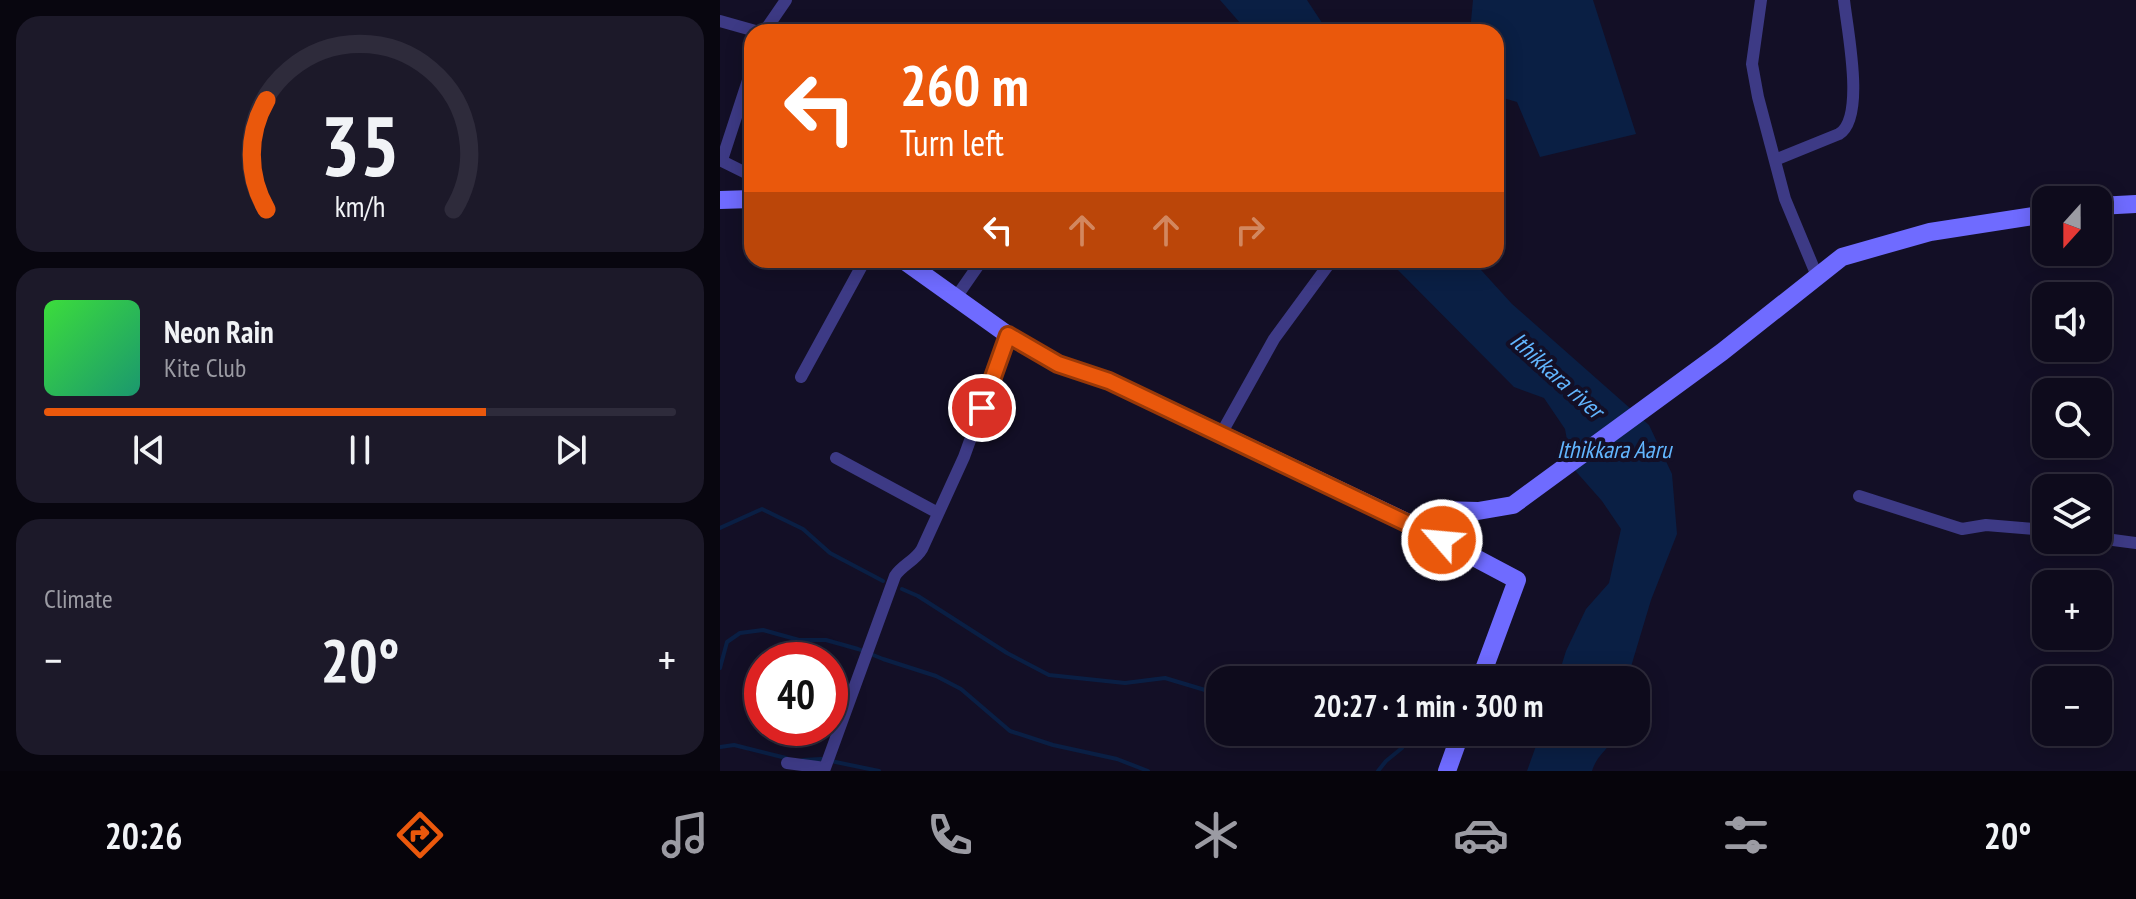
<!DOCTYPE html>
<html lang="en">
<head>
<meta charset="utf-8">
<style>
	body { margin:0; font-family:"PT Sans Narrow",sans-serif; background:#1c1929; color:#f1f3f6; height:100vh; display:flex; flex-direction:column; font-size:30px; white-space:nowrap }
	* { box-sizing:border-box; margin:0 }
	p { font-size:26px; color:#9b9ba3 }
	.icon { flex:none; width:44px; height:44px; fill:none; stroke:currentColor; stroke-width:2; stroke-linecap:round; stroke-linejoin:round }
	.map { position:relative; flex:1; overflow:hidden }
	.panel { display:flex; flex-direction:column; gap:16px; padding:16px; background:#08060f; width:720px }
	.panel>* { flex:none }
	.hud { position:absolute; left:24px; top:24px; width:760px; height:244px; border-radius:24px; box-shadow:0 4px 20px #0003,0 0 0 2px #2e2b3b; background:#ea580c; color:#fff; overflow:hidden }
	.needle { width:52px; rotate:201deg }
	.controls { position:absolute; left:1312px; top:186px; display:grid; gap:16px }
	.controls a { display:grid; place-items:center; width:80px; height:80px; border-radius:16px; background:#0e0b1c; box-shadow:0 4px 20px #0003,0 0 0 2px #2e2b3b; font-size:40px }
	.speed { position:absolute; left:24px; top:642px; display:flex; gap:16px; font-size:40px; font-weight:700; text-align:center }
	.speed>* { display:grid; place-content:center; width:104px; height:104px; border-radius:50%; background:#0e0b1c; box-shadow:0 4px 20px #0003,0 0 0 2px #2e2b3b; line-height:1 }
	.speed .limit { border:12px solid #d22; background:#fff; color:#111 }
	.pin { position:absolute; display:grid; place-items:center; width:68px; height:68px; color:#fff; margin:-34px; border:4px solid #fff; border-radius:50%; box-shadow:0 2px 8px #0007 }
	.me { position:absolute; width:88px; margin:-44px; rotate:297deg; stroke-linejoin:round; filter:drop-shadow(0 0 6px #0008) }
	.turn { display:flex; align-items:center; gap:28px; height:168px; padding:0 24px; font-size:36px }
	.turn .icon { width:104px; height:104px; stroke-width:2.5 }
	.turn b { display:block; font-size:56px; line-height:68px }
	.lanes { display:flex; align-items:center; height:76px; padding:0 24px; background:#0003; justify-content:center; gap:40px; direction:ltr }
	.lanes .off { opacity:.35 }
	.big { font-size:60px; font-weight:700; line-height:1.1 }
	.panel .tile { flex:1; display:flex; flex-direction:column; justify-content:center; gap:12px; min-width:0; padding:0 28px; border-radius:24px; background:#1c1929 }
	.panel .dial { align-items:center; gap:0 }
	.dial svg { height:208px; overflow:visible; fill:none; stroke:#2e2b3b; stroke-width:7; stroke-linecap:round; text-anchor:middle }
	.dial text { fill:#f1f3f6; stroke:none }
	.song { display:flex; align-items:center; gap:24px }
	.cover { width:96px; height:96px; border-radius:12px; background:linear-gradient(135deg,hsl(120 70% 55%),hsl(160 70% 35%)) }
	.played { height:8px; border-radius:4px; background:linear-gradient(90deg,#ea580c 70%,#2e2b3b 70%) }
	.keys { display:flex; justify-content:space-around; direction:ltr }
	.heat { display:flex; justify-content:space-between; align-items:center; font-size:44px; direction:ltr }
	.trip { position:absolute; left:486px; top:666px; width:444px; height:80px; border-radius:24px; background:#0e0b1c; box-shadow:0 4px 20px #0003,0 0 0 2px #2e2b3b; font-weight:700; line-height:80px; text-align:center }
	.tab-bar { display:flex; height:128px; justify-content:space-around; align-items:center; background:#06040b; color:#9b9ba3 }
	.tab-bar .icon { width:56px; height:56px }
	.tab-bar .current { color:#ea580c }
	.tab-bar b { font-size:36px; color:#f1f3f6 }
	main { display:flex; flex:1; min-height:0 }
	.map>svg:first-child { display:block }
</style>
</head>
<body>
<main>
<section class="panel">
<div class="tile dial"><svg viewBox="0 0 100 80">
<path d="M14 69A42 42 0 1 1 86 69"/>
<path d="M14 69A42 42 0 0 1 14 27" stroke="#ea580c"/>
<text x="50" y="56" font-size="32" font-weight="700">35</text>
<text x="50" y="72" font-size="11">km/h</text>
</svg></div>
<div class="tile">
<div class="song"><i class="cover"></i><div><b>Neon Rain</b><p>Kite Club</p></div></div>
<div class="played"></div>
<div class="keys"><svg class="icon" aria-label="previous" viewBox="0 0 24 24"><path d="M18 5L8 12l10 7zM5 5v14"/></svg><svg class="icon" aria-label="pause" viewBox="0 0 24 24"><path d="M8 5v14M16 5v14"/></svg><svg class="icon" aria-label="next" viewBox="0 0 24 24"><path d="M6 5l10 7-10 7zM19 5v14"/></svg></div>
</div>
<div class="tile"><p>Climate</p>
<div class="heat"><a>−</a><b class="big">20°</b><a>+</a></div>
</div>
</section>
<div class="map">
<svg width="1416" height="771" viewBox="0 0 1416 771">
	<rect width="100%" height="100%" fill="#130f26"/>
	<path fill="#0a1f44" d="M500,0h87l21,32h-80z
		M753,0h120l43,134 -96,23 -23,-55 -21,-6v-64h-26z
		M668,260h84l40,44 137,121 23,49 5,60 -26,66 -24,80h-70l9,-29 20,-42 23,-26 12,-54 -19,-28 -30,-34 -7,-38 -21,-31 -30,-11z
		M821,732h73c-3,18 -16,20 -22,39h-65z"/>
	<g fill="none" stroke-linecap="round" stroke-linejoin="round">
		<path stroke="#0a1f44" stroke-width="4" d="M0,528l42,-19 41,20 27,24 53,28
			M182,589l16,7 89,57 42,22 76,8 40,-5 50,15 5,-2
			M0,668l7,-26 13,-9 23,-3 36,10h27l32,9 25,10 53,17 25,13 49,42 43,14 64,14 31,12
			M0,747l14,-2 52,13
			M83,760l18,-1 58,12
			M658,771l8,-10 16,-13 -16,-16"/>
		<path stroke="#3d3a85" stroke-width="12" d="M1041,0l-9,64 6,33 27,102 32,77
			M0,21l39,11
			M44,32l22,-32
			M0,160l32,16
			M2,160l30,-92
			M1055,160l64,-26c27,-16 8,-105 5,-134
			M237,296l25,-36
			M81,377l64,-117
			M501,434l53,-95 58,-79
			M116,458l102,55
			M1139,496l103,33 24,-4 60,5
			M1378,538l38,5
			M67,763l38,5 70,-192c7,-11 20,-15 27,-27l42,-92 44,-122"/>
		<path stroke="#6f6bff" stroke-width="18" d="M0,200l32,-1
			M1378,206l38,-2
			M183,260l105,75 50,29 51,17 308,146
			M760,680l37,-100 -100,-53 6,-9 14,-8 41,1 35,-6 209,-153 120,-95 88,-25 116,-18
			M727,771l14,-39"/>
	</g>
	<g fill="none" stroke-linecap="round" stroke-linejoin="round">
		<g stroke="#983908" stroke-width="20">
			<path id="route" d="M262,408l26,-73 50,29 51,17 333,159"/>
		</g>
		<use href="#route" stroke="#ea580c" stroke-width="14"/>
	</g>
	<g text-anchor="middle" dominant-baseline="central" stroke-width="8" stroke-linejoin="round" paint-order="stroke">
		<g font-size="24" font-style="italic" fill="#62b6ff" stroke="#130f26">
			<text transform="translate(837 375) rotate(42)">Ithikkara river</text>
			<text x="894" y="449">Ithikkara Aaru</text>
		</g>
	</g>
</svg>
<div class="controls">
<a><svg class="needle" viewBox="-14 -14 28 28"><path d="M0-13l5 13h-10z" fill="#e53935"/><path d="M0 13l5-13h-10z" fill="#9b9ba3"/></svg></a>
<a><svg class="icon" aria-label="sound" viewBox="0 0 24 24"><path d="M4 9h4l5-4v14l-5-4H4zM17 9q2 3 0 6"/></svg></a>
<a><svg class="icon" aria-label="search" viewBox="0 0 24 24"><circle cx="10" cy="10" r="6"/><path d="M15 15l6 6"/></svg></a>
<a><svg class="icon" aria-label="layers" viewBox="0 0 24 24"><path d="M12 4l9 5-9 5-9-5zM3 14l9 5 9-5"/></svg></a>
<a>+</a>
<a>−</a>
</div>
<div class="speed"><div class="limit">40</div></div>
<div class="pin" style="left:262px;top:408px;background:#d93025"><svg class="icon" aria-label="arrive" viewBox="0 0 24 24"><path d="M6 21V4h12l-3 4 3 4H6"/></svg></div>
<svg class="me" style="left:722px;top:540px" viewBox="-20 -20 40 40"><circle r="17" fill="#ea580c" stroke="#fff" stroke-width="3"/><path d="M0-11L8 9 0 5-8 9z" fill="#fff"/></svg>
<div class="trip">20:27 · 1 min · 300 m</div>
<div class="hud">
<div class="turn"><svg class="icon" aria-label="left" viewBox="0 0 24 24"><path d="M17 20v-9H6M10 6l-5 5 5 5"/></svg><div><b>260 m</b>Turn left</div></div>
<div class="lanes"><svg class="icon" aria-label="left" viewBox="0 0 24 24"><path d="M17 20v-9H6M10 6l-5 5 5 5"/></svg><svg class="icon off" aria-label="ahead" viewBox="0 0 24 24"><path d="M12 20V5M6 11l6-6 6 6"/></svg><svg class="icon off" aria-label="ahead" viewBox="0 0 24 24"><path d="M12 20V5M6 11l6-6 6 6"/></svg><svg class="icon off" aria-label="right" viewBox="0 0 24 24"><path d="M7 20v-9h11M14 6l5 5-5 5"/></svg></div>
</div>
</div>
</main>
<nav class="tab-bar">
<b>20:26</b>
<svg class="icon current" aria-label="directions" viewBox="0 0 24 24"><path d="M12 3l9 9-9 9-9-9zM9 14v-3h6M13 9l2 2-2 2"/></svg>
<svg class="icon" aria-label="music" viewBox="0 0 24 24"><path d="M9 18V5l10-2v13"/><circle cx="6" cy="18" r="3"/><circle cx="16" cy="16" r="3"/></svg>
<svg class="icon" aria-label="phone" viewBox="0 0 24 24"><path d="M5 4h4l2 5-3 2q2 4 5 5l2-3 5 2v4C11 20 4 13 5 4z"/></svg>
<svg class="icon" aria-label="climate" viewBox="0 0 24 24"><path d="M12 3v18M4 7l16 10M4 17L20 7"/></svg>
<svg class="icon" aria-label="car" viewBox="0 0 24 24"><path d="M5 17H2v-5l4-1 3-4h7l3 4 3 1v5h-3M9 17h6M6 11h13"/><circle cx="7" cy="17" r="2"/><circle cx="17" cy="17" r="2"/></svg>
<svg class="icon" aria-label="filters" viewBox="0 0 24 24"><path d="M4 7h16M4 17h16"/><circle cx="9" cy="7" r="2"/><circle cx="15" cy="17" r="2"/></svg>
<b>20°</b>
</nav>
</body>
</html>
